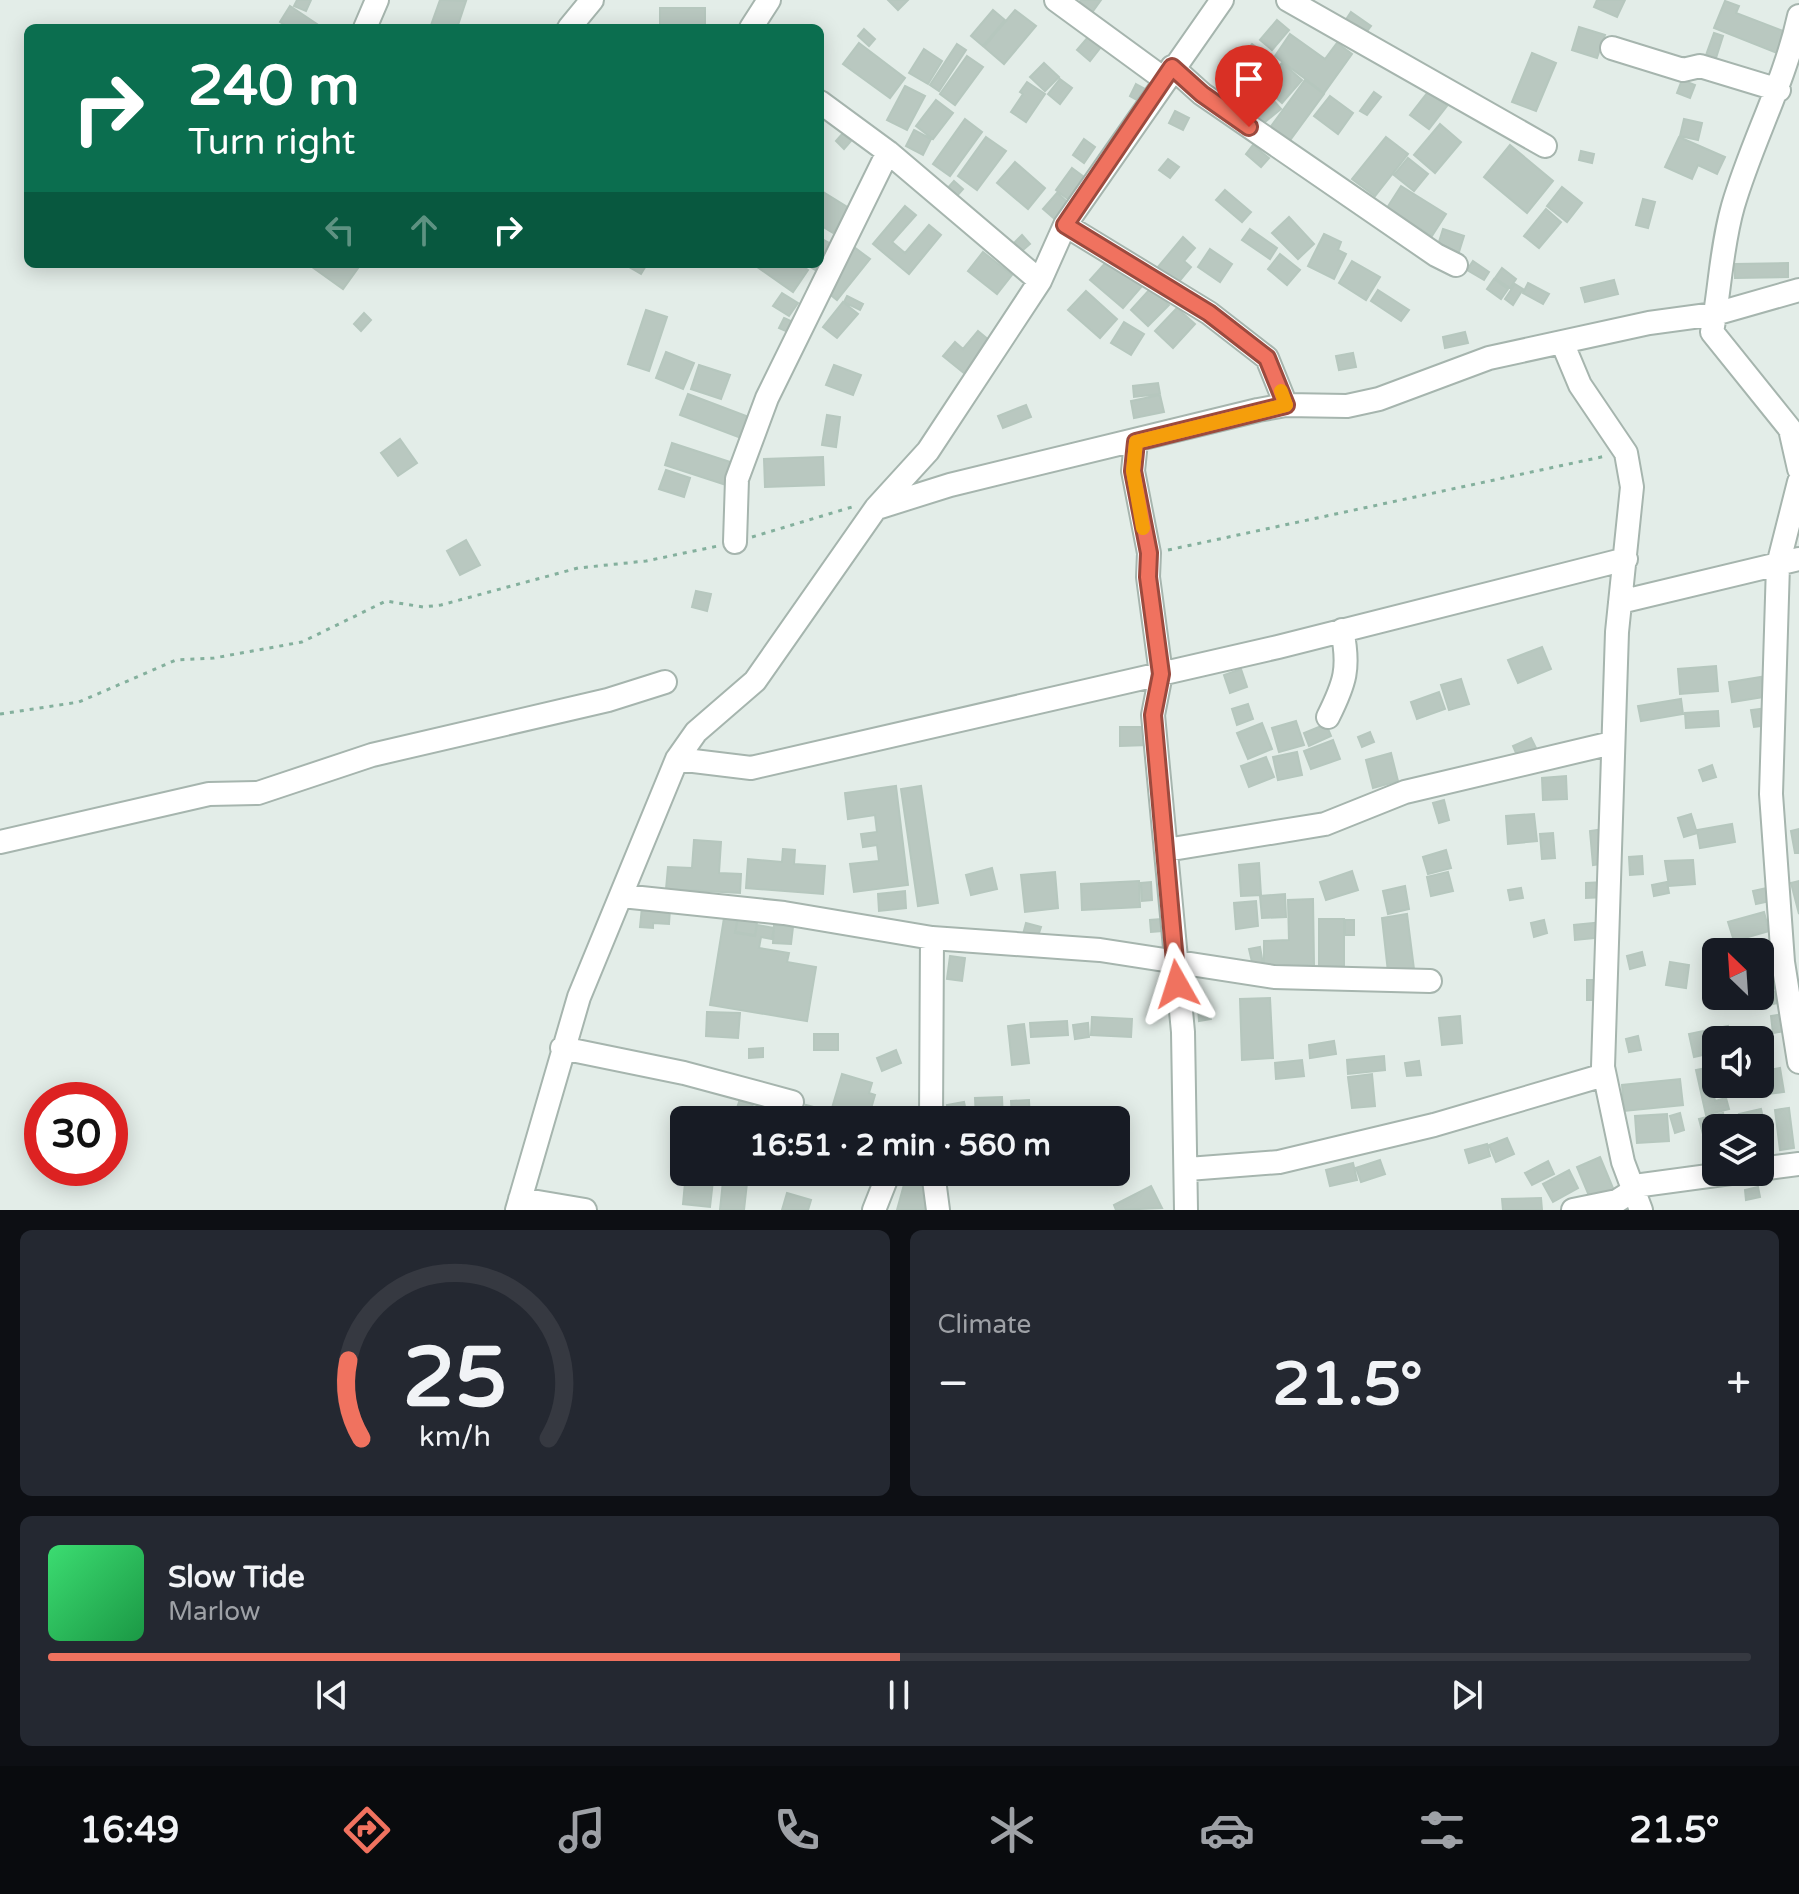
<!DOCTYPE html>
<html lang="en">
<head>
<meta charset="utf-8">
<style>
	body { margin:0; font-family:"Varela Round",sans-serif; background:#242831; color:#f1f3f6; height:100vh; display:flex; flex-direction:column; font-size:30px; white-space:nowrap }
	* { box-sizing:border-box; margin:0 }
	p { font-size:26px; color:#9ea1a6 }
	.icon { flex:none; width:44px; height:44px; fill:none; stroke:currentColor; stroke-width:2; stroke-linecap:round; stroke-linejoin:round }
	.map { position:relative; height:1210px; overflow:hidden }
	.details { display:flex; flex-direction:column; gap:20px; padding:20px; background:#0d0f14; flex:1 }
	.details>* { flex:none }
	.banner { position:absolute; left:24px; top:24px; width:800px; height:244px; border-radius:12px; box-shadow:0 4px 20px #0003; background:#0b6e4f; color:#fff; overflow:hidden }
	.needle { width:52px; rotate:335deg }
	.fabs { position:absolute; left:1702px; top:938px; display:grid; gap:16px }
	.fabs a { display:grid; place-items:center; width:72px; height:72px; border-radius:12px; background:#171b24; box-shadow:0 4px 20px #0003; font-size:40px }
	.speed { position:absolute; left:24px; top:1082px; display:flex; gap:16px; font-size:40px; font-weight:700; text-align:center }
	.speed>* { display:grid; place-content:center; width:104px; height:104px; border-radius:50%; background:#171b24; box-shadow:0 4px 20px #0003; line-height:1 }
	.speed .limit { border:12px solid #d22; background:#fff; color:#111 }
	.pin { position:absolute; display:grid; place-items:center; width:68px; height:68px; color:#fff; margin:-82px -34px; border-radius:50% 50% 50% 0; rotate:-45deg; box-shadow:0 0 8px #0007 }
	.pin .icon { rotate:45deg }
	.me { position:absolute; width:88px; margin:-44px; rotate:354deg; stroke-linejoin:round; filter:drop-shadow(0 0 6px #0008) }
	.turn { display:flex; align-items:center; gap:28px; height:168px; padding:0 32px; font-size:36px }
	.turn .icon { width:104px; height:104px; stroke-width:2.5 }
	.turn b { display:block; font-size:56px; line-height:68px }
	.lanes { display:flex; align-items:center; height:76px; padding:0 32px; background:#0003; justify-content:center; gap:40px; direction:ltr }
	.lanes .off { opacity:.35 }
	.big { font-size:60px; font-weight:700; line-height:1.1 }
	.details .widget { flex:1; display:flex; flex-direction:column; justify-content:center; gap:12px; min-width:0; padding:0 28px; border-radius:12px; background:#242831 }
	.details .dial { align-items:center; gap:0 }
	.dial svg { height:208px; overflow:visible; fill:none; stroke:#363941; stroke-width:7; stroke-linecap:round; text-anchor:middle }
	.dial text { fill:#f1f3f6; stroke:none }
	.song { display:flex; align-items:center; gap:24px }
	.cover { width:96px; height:96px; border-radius:12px; background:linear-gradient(135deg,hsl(140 70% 55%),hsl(140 70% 35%)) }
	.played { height:8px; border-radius:4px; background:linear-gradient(90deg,#f0725f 50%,#363941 50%) }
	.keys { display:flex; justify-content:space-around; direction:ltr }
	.heat { display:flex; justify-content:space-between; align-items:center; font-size:44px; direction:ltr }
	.details .tiles { flex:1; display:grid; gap:20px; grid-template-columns:1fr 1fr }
	.widget:last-child { grid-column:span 2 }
	.trip { position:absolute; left:670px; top:1106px; width:460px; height:80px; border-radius:12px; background:#171b24; box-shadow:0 4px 20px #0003; font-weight:700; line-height:80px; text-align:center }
	.tabs { display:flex; height:128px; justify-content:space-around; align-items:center; background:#090b0e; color:#9ea1a6 }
	.tabs .icon { width:56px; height:56px }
	.tabs .active { color:#f0725f }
	.tabs b { font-size:36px; color:#f1f3f6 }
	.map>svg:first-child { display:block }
</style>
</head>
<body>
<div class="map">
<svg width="1799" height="1210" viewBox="0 0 1799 1210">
	<rect width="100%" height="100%" fill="#e3ede8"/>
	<path fill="#b9c8c0" stroke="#b6c7be" stroke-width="2" d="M297,0h14l-5,11 -12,-5z
		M440,0l26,1 -9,27h-27z
		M888,0h20l-10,10z
		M1081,0h20l-10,14 -14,-9z
		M1597,0h28l-8,17 -23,-10z
		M1725,1l14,5 -3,7 50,19 -9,21 -63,-25z
		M290,6l27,18 -2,4h-25l-10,-6z
		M660,8h45v20h-45z
		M993,10l12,10 -22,26 -12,-10z
		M1015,10l21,16 -32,38 -20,-17z
		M1351,12l20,14 -6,8 -20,-13z
		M1277,20l12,10 -17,20 -12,-10z
		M1579,27l26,8 -8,23 -25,-8z
		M864,29l11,10 -6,7 -11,-10z
		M1714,33l9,3 -7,22 -10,-3z
		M1290,34l35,25 12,-16 15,11 -28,39 -49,-37z
		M1088,37l13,10 -11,14 -13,-11z
		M859,43l46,35 -15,20 -47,-34z
		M957,44l9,6 -27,41 -9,-6z
		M1252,44l21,16 -34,41 -21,-17z
		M924,49l18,12 -14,23 -19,-11z
		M1532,53l24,10 -20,48 -24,-9z
		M967,56l16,11 -28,38 -15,-11z
		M1044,63l15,14 -14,14 -15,-14z
		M1282,63l20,17 -20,23 -20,-18z
		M1060,79l12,9 -12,16 -12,-10z
		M1305,80l19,14 -36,49 -19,-14z
		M1682,80l13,5 -5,13 -13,-5z
		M1027,82l18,12 -19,28 -15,-10 12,-18 -3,-2z
		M1136,84l9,5 -6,12 -9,-5z
		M905,86l20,10 -18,34 -20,-10z
		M1266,92l15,17 -21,17 -14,-16z
		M1374,92l7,5 -14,18 -7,-4z
		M1428,92l19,14 -18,23 -19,-14z
		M1330,96l23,17 -15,21 -24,-18z
		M936,100l17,13 -20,26 -17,-13z
		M1175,111l14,7 -6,12 -14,-7z
		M965,119l17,13 -32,44 -17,-12z
		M1684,119l18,4 -4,17 -18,-4z
		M1440,124l21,18 -26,31 -21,-18z
		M914,130l17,9 -8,16 -17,-9z
		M842,134l9,7 -7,8 -8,-8z
		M986,137l20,14 -29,39 -19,-14z
		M1386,137l22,17 -33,42 -23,-17z
		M1679,137l46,20 -8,17 -19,-9 -6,14 -27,-12z
		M1084,139l11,8 -11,16 -11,-8z
		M1253,145l16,13 -8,9 -15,-13z
		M1510,145l43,36 -26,32 -43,-36z
		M1581,151l13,3 -2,9 -13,-3z
		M1408,158l20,16 -14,17 -20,-16z
		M1168,159l11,8 -9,11 -11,-8z
		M1015,162l30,26 -17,21 -31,-26z
		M1072,168l12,9 -16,22 -12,-9z
		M954,181l9,8 -8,9 -9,-8z
		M1401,186l45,28 -14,22 -45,-28z
		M1562,187l20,16 -15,19 -20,-16z
		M820,190l29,18 -16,25 -13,-8z
		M1225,190l26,22 -9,10 -26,-22z
		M1057,193l14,12 -14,16 -14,-12z
		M1643,199l12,3 -7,26 -12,-3z
		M905,206l11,9 -24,27 13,11 24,-28 12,10 -32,39 -36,-30z
		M1546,209l15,13 -22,26 -15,-12z
		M1289,217l25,27 -16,15 -26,-26z
		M1250,229l27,19 -7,11 -28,-19z
		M1443,229l21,7 -5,16 -21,-7z
		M1324,234l17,8 -3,8 8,4 -12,25 -26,-13z
		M1022,235l8,9 -8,7 -8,-8z
		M1183,237l12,11 -11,13 7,6 -14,17 -19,-17z
		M824,240l9,5 -16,26 -8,-5 11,-2z
		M854,247l16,12 -33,41 -15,-12z
		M1210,249l22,15 -12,18 -22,-15z
		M983,252l29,23 -15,19 -29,-23z
		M1280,254l20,16 -13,15 -19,-16z
		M1109,259l33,27 -19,22 -33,-28z
		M1352,261l28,16 -14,23 -27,-17z
		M1473,261l16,11 -5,8 -17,-10z
		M1788,263v14l-53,1v-14z
		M308,264h53l-18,25z
		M624,264h23l-6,10z
		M753,264h46l9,6 -15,22z
		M1502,268l14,11 -6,9 -15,-10z
		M1494,279l14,10 -7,10 -14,-10z
		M1614,280l4,14 -33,8 -4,-14z
		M1528,283l21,11 -6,10 -20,-11z
		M1515,284l8,5 -10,16 -8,-6z
		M1151,288l18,17 -21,21 -17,-16z
		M1378,290l31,20 -8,11 -30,-20z
		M1086,291l31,28 -17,19 -32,-28z
		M782,293l16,10 -9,13 -16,-10z
		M847,296l16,8 -3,6 -16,-8z
		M843,302l15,12 -21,24 -14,-11z
		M1177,308l18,16 -22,24 -18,-17z
		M646,310l21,7 -18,54 -21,-7z
		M364,313l7,7 -10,11 -7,-7z
		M784,318l9,4 -5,10 -9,-4z
		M1124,322l20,12 -13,21 -20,-12z
		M978,331l12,10 -26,32 -21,-17 12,-14 8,7z
		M1465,332l3,11 -23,5 -2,-11z
		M666,352l28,11 -11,26 -27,-11z
		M1353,353l3,14 -17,3 -3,-14z
		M699,365l31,10 -9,24 -30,-10z
		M834,365l27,10 -8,20 -27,-10z
		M1158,383l2,11 -26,3 -1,-11z
		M688,394l61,23 -8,21 -61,-23z
		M1160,395l4,17 -30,6 -3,-17z
		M1026,405l5,12 -28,11 -5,-12z
		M827,415l13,2 -4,30 -14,-2z
		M400,439l17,24 -19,13 -17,-23z
		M672,443l61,20 -7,22 -61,-20z
		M823,457l1,28 -59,2 -1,-28z
		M666,470l24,8 -6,19 -25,-8z
		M466,540l14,25 -20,10 -13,-24z
		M696,591l15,3 -4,17 -15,-4z
		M1542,647l9,22 -33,14 -10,-23z
		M1716,666l2,25 -38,3 -2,-25z
		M1241,669l6,18 -17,6 -6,-18z
		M1761,677l3,20 -32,5 -3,-20z
		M1461,679l8,25 -20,6 -8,-25z
		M1439,692l6,17 -28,10 -6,-17z
		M1681,699l2,15 -42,7 -3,-15z
		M1248,704l5,15 -16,6 -5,-16z
		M1767,708l3,17 -16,2 -3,-17z
		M1718,711l1,15 -33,2 -1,-15z
		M1296,721l8,24 -25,7 -7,-24z
		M1262,723l10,26 -24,10 -11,-26z
		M1326,724l5,12 -22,10 -5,-13z
		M1120,727h27l1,18 -28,1z
		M1370,732l4,10 -12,5 -4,-10z
		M1531,738l7,14 -19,8 -6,-14z
		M1333,740l7,19 -29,10 -7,-18z
		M1297,752l5,23 -24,5 -5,-23z
		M1391,753l7,28 -25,7 -7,-28z
		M1266,757l8,20 -25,10 -8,-21z
		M1712,765l4,12 -13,4 -4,-11z
		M1566,776l1,23 -24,1 -1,-22z
		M896,786l12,99 -54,7 -4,-28 29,-3 -2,-16 -14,2 -2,-13 16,-2 -2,-17 -27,4 -3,-26z
		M921,786l17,117 -20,3 -17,-117z
		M1444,800l5,20 -10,3 -6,-20z
		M1534,814l3,27 -29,3 -2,-28z
		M1691,814l6,19 -13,4 -6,-19z
		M1732,824l3,18 -35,6 -3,-18z
		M1604,829l3,34 -14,2 -3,-34z
		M1799,829v24h-4l-4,-22z
		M1553,833l2,25 -13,1 -2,-25z
		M694,840l27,2 -2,31 22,1 -1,19 -74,-4 2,-22 24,1z
		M783,849l12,1 -1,14 31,2 -2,28 -77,-6 2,-29 34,3z
		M1446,850l5,18 -23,6 -5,-17z
		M1642,856l1,18 -13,1 -1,-18z
		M1693,860l2,24 -26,2 -4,-25z
		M1259,863l2,32 -20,1 -2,-31z
		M992,868l5,21 -26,6 -5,-20z
		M1352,871l6,19 -32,10 -6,-18z
		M1055,872l3,36 -33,4 -4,-37z
		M1448,872l5,19 -22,5 -4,-19z
		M1139,881l1,26 -58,3 -1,-26z
		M1799,881v33l-8,-31z
		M1151,882l1,18 -10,1 -1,-18z
		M1605,882l1,15 -20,1v-15z
		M1667,882l2,11 -15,3 -2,-11z
		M1405,886l4,23 -21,5 -5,-23z
		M1521,888l2,10 -13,2 -2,-10z
		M1767,888l3,13 -14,3 -3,-13z
		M905,891l1,17 -27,3 -1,-17z
		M1285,894l1,23 -24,1 -2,-22z
		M1313,899l1,66 -50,2v-26l25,-1 -1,-40z
		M1256,901l2,25 -22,3 -2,-26z
		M642,907l28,2 -1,15 -16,-1v5l-13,-1z
		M1764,912l5,19 -35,10 -6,-19z
		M1407,914l7,55 -26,3 -6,-54z
		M724,918l13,3 -2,12 20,3 2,-11 17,3 -2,11 -11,-2 -2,11 30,5 -2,9 29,5 -9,54 -97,-16z
		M738,919l19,3 -2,13 -20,-3z
		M1161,919l1,12 -11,1 -1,-12z
		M1319,919h25v47h-25z
		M1345,920h9v15h-9z
		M1544,920l3,13 -13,4 -3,-14z
		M1603,922l1,15 -29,3 -1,-15z
		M1026,923l15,4 -5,15 -14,-4z
		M774,925l19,2 -2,17 -18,-1z
		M1260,947l3,17 -10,2 -4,-17z
		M1642,952l3,13 -15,4 -3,-13z
		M950,956l15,2 -3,23 -15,-2z
		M1670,962l19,3 -3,23 -20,-3z
		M1587,980h13v20h-13z
		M1780,991l2,11 -14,3 -3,-11z
		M1270,998l3,60 -31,2 -2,-61z
		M1209,1006l2,13 -12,2 -1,-13z
		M707,1012l33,1 -2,25 -32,-2z
		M1783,1014l2,17 -12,2 -2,-17z
		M1460,1016l2,27 -20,2 -3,-27z
		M1092,1017l40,2 -1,18 -40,-2z
		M1067,1021l1,14 -37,2 -1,-14z
		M1088,1023l1,14 -14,2 -2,-14z
		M1024,1024l5,39 -17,2 -4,-39z
		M1728,1026l3,14h-15v12l-22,5 -5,-23z
		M814,1034h24v16h-24z
		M1638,1036l3,14 -12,2 -3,-13z
		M1334,1041l2,13 -26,4 -1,-13z
		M763,1048v9l-14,1v-9z
		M896,1050l5,13 -19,8 -5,-13z
		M1384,1056l1,14 -37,4 -1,-14z
		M1302,1060l2,16 -28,3 -1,-16z
		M1419,1061l2,14 -14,1 -2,-13z
		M1716,1066v16l-5,1 4,18 11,-3 3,11 -23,6 -10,-45z
		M1780,1068l4,24 -16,2 -5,-23z
		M842,1074l30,9 -3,10 6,2 -7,24 -36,-11z
		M1372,1074l3,32 -23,2 -4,-31z
		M1680,1079l3,26 -59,6 -2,-26z
		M741,1096l13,4 -3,12 -14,-4z
		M1002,1097l1,23h-27l-1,-22z
		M1029,1100l1,20h-18l-1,-19z
		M964,1102l4,18h-18l-3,-15z
		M806,1105l19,5 -3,10h-20z
		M1789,1108l5,40 -14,2 -5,-40z
		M1761,1109l7,29 -8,2v-12h-18l-3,-14z
		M1680,1113l4,17 -9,3 -5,-17z
		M1723,1113l4,15h-11v43l-3,1 -14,-53z
		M1667,1114l2,27 -32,2 -2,-27z
		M1507,1138l7,16 -18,8 -7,-17z
		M1487,1144l3,12 -21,7 -4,-13z
		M1600,1157l15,36 -23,10 -15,-36z
		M1380,1160l5,14 -24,8 -5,-14z
		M1548,1161l6,13 -22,11 -7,-12z
		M1353,1163l4,17 -27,6 -4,-16z
		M1569,1170l9,18 -25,14 -10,-18z
		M686,1172h28l-4,35 -27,-3z
		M806,1172h34l-4,12z
		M723,1181l24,2 -3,27h-24z
		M905,1181l25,6 -6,23h-27z
		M1151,1186l11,22 -46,2 -2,-5z
		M1758,1187l2,10 -14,3 -1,-10z
		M787,1193l24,7 -3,10h-26z
		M1541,1198l1,12h-39l-1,-11z"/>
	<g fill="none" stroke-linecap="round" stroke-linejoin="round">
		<g stroke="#a6b5ae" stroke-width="26">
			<path id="minor" d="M1056,0l108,79
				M1288,0l257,146
				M1799,16c-15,68 -47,125 -66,190 -12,42 -13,84 -21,126l78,97 9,40
				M365,28l12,-28
				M569,28l23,-28
				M751,28l18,-28
				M1612,48l71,22 17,-4 79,24
				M1172,67l30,27 234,161 20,10
				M820,102l68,50 152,129
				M1065,225l144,88 58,45 19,47
				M1562,342l18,43 46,68 6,34 -15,145 -14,435 20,95 18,48
				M1136,442l-3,29 16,82 -1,24 13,97 -8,41 30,317 3,178
				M1799,482l-21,83 -7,229 12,168 16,100
				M877,508l73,-23 308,-75 28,-5 61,1 32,-7 110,-41 160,-35 66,-9 84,-24
				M735,542l2,-63 30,-81 121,-246
				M1620,602l179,-43
				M1328,717c17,-34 22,-49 14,-87
				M677,759l74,9 527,-121 348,-88
				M0,842l209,-48 49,-1 114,-38 236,-55 57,-18
				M1166,850l159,-26 80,-32 207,-49
				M622,896l162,17 148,25 168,12 174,27 156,4
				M562,1048l122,25 108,29
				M931,1120l1,-182
				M1188,1169l91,-7 155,-37 170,-50
				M1760,1169l39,-5
				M933,1172l5,38
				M520,1199l65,11
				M517,1210l62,-213 98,-238 19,-27 59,-51 121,-173 52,-57 112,-170 25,-56 157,-225
				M874,1210l15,-38
				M1573,1210l44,-9 25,-16 96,-13"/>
		</g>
		<path stroke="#84b09d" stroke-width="3" stroke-dasharray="4 6" stroke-linecap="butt" d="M752,537l100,-30
			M1168,550l438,-94
			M0,714l79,-12 97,-42 38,-2 88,-16 84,-41 37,6 18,-2 137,-37 68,-7 72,-15"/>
		<use href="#minor" stroke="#fff" stroke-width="22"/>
	</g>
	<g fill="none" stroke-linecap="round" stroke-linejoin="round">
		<g stroke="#9c4a3e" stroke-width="20">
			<path id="route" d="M1177,984l-24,-269 8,-41 -13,-97 1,-24 -16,-82 3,-29 150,-37 -19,-47 -58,-45 -144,-88 107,-158 30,27 47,33"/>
		</g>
		<use href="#route" stroke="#f0725f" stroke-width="14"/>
		<path stroke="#f59e0b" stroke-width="14" d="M1143,528l-10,-57 3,-29 150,-37 -5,-14"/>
	</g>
</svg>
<div class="fabs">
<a><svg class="needle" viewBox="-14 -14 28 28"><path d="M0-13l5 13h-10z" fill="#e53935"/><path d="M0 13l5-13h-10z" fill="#9ea1a6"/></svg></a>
<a><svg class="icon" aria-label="sound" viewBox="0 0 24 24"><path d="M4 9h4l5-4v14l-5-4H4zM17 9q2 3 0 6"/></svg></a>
<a><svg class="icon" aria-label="layers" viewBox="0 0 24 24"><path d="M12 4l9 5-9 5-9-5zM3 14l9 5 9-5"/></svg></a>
</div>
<div class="speed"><div class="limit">30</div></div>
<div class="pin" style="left:1249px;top:127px;background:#d93025"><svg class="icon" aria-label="arrive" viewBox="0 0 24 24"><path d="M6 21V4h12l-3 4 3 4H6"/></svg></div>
<svg class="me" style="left:1177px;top:984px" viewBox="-20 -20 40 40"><path d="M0-17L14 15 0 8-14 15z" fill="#f0725f" stroke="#fff" stroke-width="4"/></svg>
<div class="trip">16:51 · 2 min · 560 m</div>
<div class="banner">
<div class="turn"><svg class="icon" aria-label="right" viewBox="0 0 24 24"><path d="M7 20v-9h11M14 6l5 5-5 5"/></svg><div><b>240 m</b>Turn right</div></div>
<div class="lanes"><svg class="icon off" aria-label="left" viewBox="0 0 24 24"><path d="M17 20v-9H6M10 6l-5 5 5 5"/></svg><svg class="icon off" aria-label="ahead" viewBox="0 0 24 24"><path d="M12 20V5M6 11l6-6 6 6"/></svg><svg class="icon" aria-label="right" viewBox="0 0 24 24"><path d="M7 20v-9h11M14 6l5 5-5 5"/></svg></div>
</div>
</div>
<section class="details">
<div class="tiles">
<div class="widget dial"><svg viewBox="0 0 100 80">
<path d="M14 69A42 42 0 1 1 86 69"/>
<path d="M14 69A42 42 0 0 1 9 39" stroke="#f0725f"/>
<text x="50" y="56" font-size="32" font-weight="700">25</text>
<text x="50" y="72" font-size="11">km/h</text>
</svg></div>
<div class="widget"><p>Climate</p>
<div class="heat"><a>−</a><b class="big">21.5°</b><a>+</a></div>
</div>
<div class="widget">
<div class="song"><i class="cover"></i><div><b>Slow Tide</b><p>Marlow</p></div></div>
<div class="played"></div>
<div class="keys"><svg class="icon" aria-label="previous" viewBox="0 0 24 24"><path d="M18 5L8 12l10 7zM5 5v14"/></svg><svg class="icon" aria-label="pause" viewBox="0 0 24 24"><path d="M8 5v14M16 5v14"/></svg><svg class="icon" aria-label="next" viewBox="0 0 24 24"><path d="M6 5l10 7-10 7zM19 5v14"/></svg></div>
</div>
</div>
</section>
<nav class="tabs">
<b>16:49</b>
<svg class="icon active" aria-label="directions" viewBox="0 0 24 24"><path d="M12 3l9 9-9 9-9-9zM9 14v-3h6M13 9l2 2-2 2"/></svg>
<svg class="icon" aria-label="music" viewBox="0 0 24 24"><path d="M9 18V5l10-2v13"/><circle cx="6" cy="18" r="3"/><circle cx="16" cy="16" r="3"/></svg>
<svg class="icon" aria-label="phone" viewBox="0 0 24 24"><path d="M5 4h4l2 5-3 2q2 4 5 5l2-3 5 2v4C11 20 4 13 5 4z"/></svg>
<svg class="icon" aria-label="climate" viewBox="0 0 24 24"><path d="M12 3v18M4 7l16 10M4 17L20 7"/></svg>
<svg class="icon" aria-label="car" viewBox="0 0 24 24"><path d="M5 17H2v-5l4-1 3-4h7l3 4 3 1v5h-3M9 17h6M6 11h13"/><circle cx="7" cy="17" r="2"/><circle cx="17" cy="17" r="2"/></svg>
<svg class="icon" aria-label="filters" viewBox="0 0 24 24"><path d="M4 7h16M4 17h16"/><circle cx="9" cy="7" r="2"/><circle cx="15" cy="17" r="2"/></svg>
<b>21.5°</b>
</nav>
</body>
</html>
